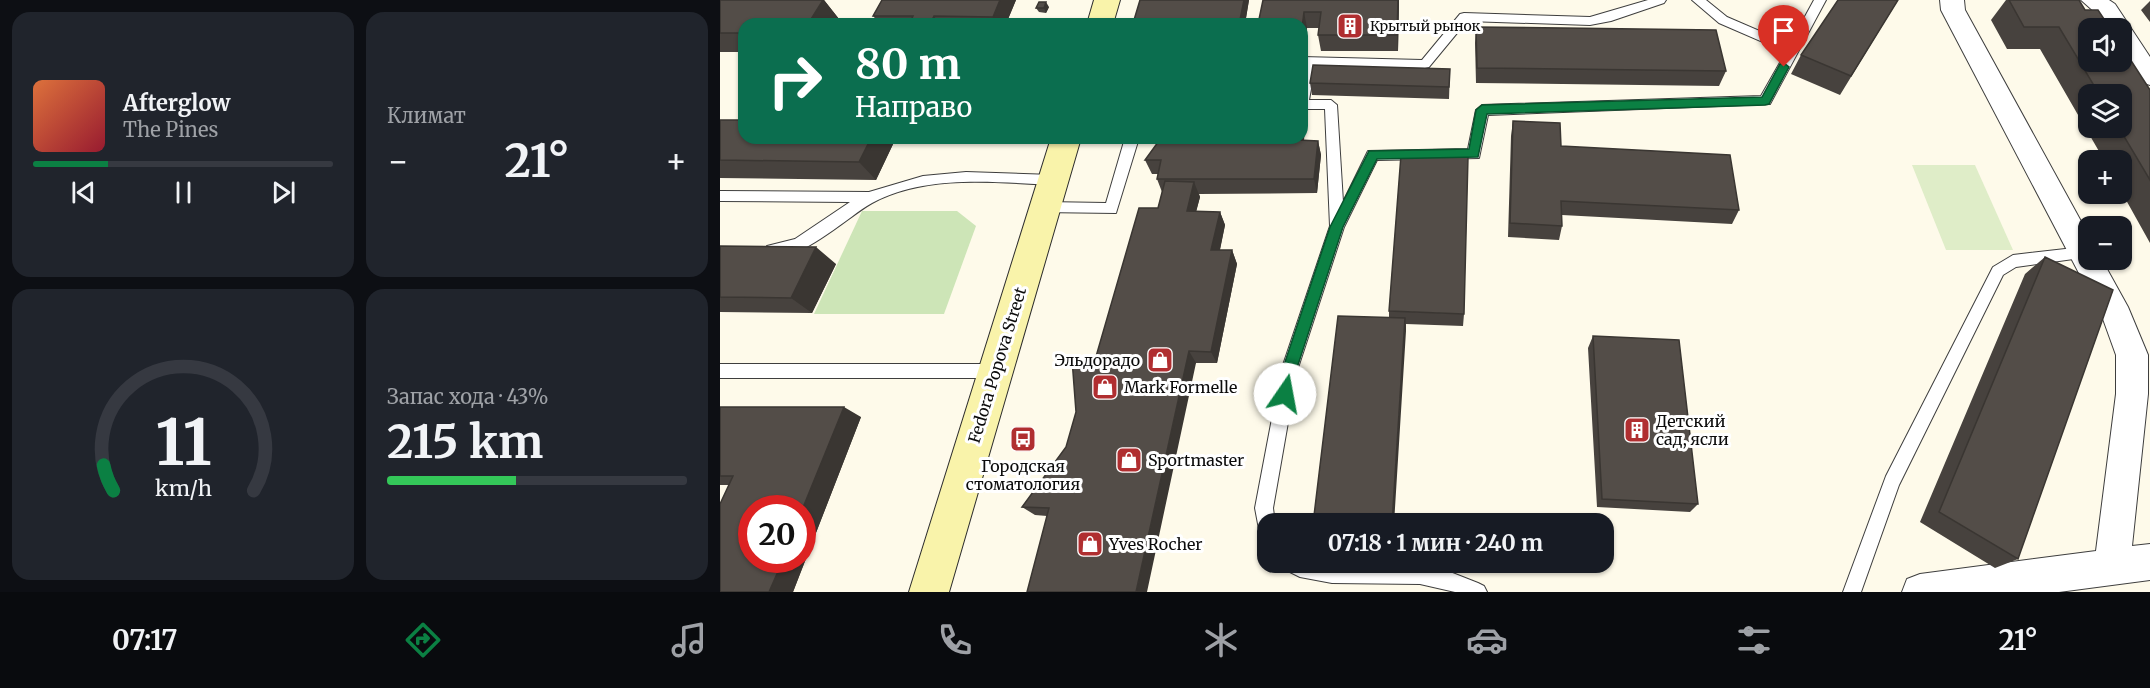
<!DOCTYPE html>
<html lang="ru">
<head>
<meta charset="utf-8">
<style>
	body { margin:0; font-family:Merriweather,serif; background:#20242c; color:#f1f3f6; height:100vh; display:flex; flex-direction:column; font-size:22px; white-space:nowrap }
	* { box-sizing:border-box; margin:0 }
	p { font-size:20px; color:#9ea1a6 }
	.icon { flex:none; width:33px; height:33px; fill:none; stroke:currentColor; stroke-width:2; stroke-linecap:round; stroke-linejoin:round }
	.map { position:relative; flex:1; overflow:hidden }
	.side { display:flex; flex-direction:column; gap:12px; padding:12px; background:#0d0f14; width:720px }
	.side>* { flex:none }
	.banner { position:absolute; left:18px; top:18px; width:570px; height:126px; border-radius:18px; box-shadow:0 2px 4px #0004; background:#0b6e4f; color:#fff; overflow:hidden }
	.fabs { position:absolute; left:1358px; top:18px; display:grid; gap:12px }
	.fabs a { display:grid; place-items:center; width:54px; height:54px; border-radius:12px; background:#171b24; box-shadow:0 2px 4px #0004; font-size:30px }
	.speed { position:absolute; left:18px; top:495px; display:flex; gap:12px; font-size:30px; font-weight:700; text-align:center }
	.speed>* { display:grid; place-content:center; width:78px; height:78px; border-radius:50%; background:#171b24; box-shadow:0 2px 4px #0004; line-height:1 }
	.speed .limit { border:9px solid #d22; background:#fff; color:#111 }
	.pin { position:absolute; display:grid; place-items:center; width:51px; height:51px; color:#fff; margin:-62px -26px; border-radius:50% 50% 50% 0; rotate:-45deg; box-shadow:0 0 6px #0007 }
	.pin .icon { rotate:45deg }
	.me { position:absolute; width:66px; margin:-33px; rotate:12deg; stroke-linejoin:round; filter:drop-shadow(0 0 4px #0008) }
	.turn { display:flex; align-items:center; gap:21px; height:126px; padding:0 18px; font-size:27px }
	.turn .icon { width:78px; height:78px; stroke-width:2.5 }
	.turn b { display:block; font-size:42px; line-height:51px }
	.big { font-size:45px; font-weight:700; line-height:1.1 }
	.side .tile { flex:1; display:flex; flex-direction:column; justify-content:center; gap:9px; min-width:0; padding:0 21px; border-radius:18px; background:#20242c }
	.side .dial { align-items:center; gap:0 }
	.dial svg { height:156px; overflow:visible; fill:none; stroke:#363941; stroke-width:7; stroke-linecap:round; text-anchor:middle }
	.dial text { fill:#f1f3f6; stroke:none }
	.song { display:flex; align-items:center; gap:18px }
	.cover { width:72px; height:72px; border-radius:9px; background:linear-gradient(135deg,hsl(20 70% 55%),hsl(350 70% 35%)) }
	.played { height:6px; border-radius:3px; background:linear-gradient(90deg,#0b8043 25%,#363941 25%) }
	.keys { display:flex; justify-content:space-around; direction:ltr }
	.heat { display:flex; justify-content:space-between; align-items:center; font-size:33px; direction:ltr }
	.charge { height:9px; border-radius:4px; background:linear-gradient(90deg,#34c759 43%,#363941 0) }
	.side .tiles { flex:1; display:grid; gap:12px; grid-template-columns:repeat(2,1fr) }
	.trip { position:absolute; left:537px; top:513px; width:357px; height:60px; border-radius:18px; background:#171b24; box-shadow:0 2px 4px #0004; font-weight:700; line-height:60px; text-align:center }
	.menu { display:flex; height:96px; justify-content:space-around; align-items:center; background:#090b0e; color:#9ea1a6 }
	.menu .icon { width:42px; height:42px }
	.menu .current { color:#0b8043 }
	.menu b { font-size:27px; color:#f1f3f6 }
	main { display:flex; flex:1; min-height:0 }
	.map>svg:first-child { display:block }
</style>
</head>
<body>
<main>
<section class="side">
<div class="tiles">
<div class="tile">
<div class="song"><i class="cover"></i><div><b>Afterglow</b><p>The Pines</p></div></div>
<div class="played"></div>
<div class="keys"><svg class="icon" aria-label="previous" viewBox="0 0 24 24"><path d="M18 5L8 12l10 7zM5 5v14"/></svg><svg class="icon" aria-label="pause" viewBox="0 0 24 24"><path d="M8 5v14M16 5v14"/></svg><svg class="icon" aria-label="next" viewBox="0 0 24 24"><path d="M6 5l10 7-10 7zM19 5v14"/></svg></div>
</div>
<div class="tile"><p>Климат</p>
<div class="heat"><a>−</a><b class="big">21°</b><a>+</a></div>
</div>
<div class="tile dial"><svg viewBox="0 0 100 80">
<path d="M14 69A42 42 0 1 1 86 69"/>
<path d="M14 69A42 42 0 0 1 9 56" stroke="#0b8043"/>
<text x="50" y="56" font-size="32" font-weight="700">11</text>
<text x="50" y="72" font-size="11">km/h</text>
</svg></div>
<div class="tile"><p>Запас хода · 43%</p><b class="big">215 km</b><div class="charge"></div></div>
</div>
</section>
<div class="map">
<svg width="1430" height="592" viewBox="0 0 1430 592">
	<rect width="100%" height="100%" fill="#fefaea"/>
	<path fill="#cde5b7" d="M142,211h95l19,15 -32,88h-130z"/>
	<path fill="#dfedc8" d="M1192,165h63l38,85h-67z"/>
	<g fill="none" stroke-linecap="round" stroke-linejoin="round">
		<g stroke="#3e3e3e" stroke-width="2">
			<path id="lane" d="M928,0h18l-2,3 -53,18 -21,4 -123,-4 -38,46 -4,1 -110,-2 -6,34h22l6,5 6,97 25,-51 100,-2 8,-39 6,-5 279,-9 25,-44 -67,-29 -27,-23h14l21,17 63,27 24,-44h12l-56,104 -282,11 -9,43 -102,2 -33,67 -47,144 -24,137 2,16h-7v24l-6,-3 -7,-37 26,-137 49,-145 -5,-117h-23v-52l120,3 38,-46 4,-1 126,4z
				M405,138h14l-23,75 -76,-1 -2,-4 2,-4 5,-2 61,1z
				M246,172l87,3 7,5 -7,5c-59,-3 -127,-11 -181,18 -27,15 -73,62 -105,51l-2,-4 2,-4 28,-7 55,-37 -130,-1v-10l149,1 54,-16z
				M1363,247l5,2v8l-72,10 -13,8 -104,210 -38,107h-18l43,-116 107,-209 20,-12z
				M0,364h275l6,2 2,5 -2,5 -6,2h-275z
				M559,562l141,4 30,6 28,11 6,3 3,6h-32l-35,-8 -88,-1 -32,-6 -18,-9z"/>
		</g>
		<g stroke="#3e3e3e" stroke-width="2">
			<path id="street" d="M1220,0h24l1,10 123,224v26h14l26,47 20,48v39l-16,152 18,-2v36l-91,12h-157l5,-13 13,-5 176,-23 20,-157v-39l-13,-36 -162,-309z
				M1361,0h28l6,4 35,53v28l-9,-3 -20,-31v-23h-14l-8,-12z"/>
		</g>
		<g stroke="#2d2d2d" stroke-width="2">
			<path id="secondary" d="M374,0h26l-7,24h-26z
				M331,138h30l-132,454h-40z"/>
		</g>
		<use href="#lane" fill="#fff" fill-rule="evenodd"/>
		<use href="#street" fill="#fff" fill-rule="evenodd"/>
		<use href="#secondary" fill="#f9f3aa" fill-rule="evenodd"/>
	</g>
	<path fill="#47423e" fill-rule="evenodd" d="M0,0h104l15,19 -3,5h-92v28h-24z
		M162,0h134l-10,24h-126l-7,-8z
		M420,0h109l-4,24h-109l-2,-4z
		M543,0h136l-1,51h-77l-3,-16 1,-7h-12l-2,16h-3v-20z
		M1178,0l-58,95 -49,-21 10,-19z
		M1286,0h73l6,10 65,80v153l-29,-52v-31h-17l-64,-111h-33l-16,-29zM1368,94h33v34h-33z
		M1430,1v21l-9,-12z
		M329,7l-3,6 -7,-1 -3,-4z
		M756,27l250,44 -7,15 -243,-3 -1,-40z
		M730,69l-1,30 -137,-4 -2,-12z
		M587,112l-3,28 14,1 3,14 -4,38 -118,1 1,3 -4,14 24,1 5,13 -5,25h12l5,14 -20,99h-21l-149,153 -12,-1 -13,-8 44,-60 29,-87 63,-152 4,-16 -5,-13 1,-5h-6l-7,-14z
		M0,120l24,18h149l2,2 -19,40 -156,-2z
		M793,121l48,25 178,64 -7,14 -170,-9v11l-3,14 -51,-3 3,-101z
		M0,246l116,18 -24,49 -92,-1z
		M1325,257l-27,302 -23,9 -75,-46 105,-248z
		M669,311l75,3 -1,12 -57,-2v7l-17,-13z
		M873,336l105,168 -8,8 -93,-5 -9,-159z
		M0,407l141,10 -68,175h-73l9,-107h-9z"/>
	<path fill="#3a3632" d="M103,0h1l15,19 -3,5h-28z
		M280,0h16l-10,24h-10l-3,-7z
		M524,0h5l-4,24h-3l-2,-4z
		M678,0h1l-1,51 -1,-16z
		M326,2l3,5 -3,6 -2,-5z
		M584,12l3,16 -2,16 -3,-16z
		M214,16l5,8h-9z
		M584,97l3,15 -5,43 -3,-15 1,-2h2v-23z
		M151,138h22l2,2 -19,40 -17,-18z
		M598,141l3,14 -4,38 -3,-14z
		M474,182l6,15 -7,27 -6,-13z
		M500,212l5,13 -8,38 -6,-13z
		M96,247l20,17 -24,49 -21,-15z
		M512,250l5,14 -20,99 -6,-11z
		M685,318l1,13 -12,193h-2z
		M469,351l7,12 -49,229h-11z
		M124,407l17,10 -68,175h-24l14,-32h19v-50z"/>
	<path fill="#534d48" stroke="#3a3632" stroke-width="1.5" d="M0,0h103l-15,24h-64v9h-24z
		M162,0h118l-7,17 -59,-1 -4,8h-21l4,-8h-40z
		M420,0h104l-4,20h-106z
		M543,0h135l-1,35h-79l3,-23h-17l-2,16v-4h-44z
		M1118,0h60l-47,76 -50,-21z
		M1289,0h70l6,10h13l12,18h-22v34h33v-17l29,45v90l-31,-52h2v-34h-22l-40,-67h-35z
		M319,2h7l-2,6h-8z
		M756,27l240,3 10,41 -249,-3z
		M593,65l137,4 -1,18 -139,-4z
		M582,97h2l-2,18z
		M0,120h24v18h127l-12,24 -139,-2z
		M793,121l47,2 1,23 169,9 9,55 -178,-9 1,25 -52,-3z
		M441,138h139l-1,2 19,1 -4,38h-157l4,-19h-16z
		M681,155l67,2 -4,157 -75,-3z
		M445,181l29,1 -7,29 33,1 -9,38h21l-21,102 -22,-1 -53,241h-109l22,-84 -27,-1 44,-60 10,-35 -4,-53 23,1 44,-152h19z
		M0,246l96,1 -25,51 -71,-1z
		M1325,257l68,33 -95,269 -79,-47z
		M618,316l67,2 -13,206h-79z
		M873,336l86,4 19,164 -96,-5z
		M0,407h124l-42,103v-2h-50v52h31l-14,32h-49v-88l13,-28h-13z"/>
	<path fill="#0b8043" stroke="#07532c" stroke-width="1.5" d="M1064,63l5,4 -20,37 -4,1 -278,9 -9,43 -101,2 -34,68 -47,144 -6,28 -5,2 -5,-2 -2,-5 4,-23 48,-144 39,-76 100,-2 7,-39 6,-5 280,-8 18,-33z"/>
	<defs>
		<g id="building-square" transform="scale(1.35)"><rect x="-9" y="-9" width="18" height="18" rx="4" fill="#b02e30" stroke="#fff"/><path d="M-4-6H4V6H1V3H-1V6H-4ZM-2.5-4.3h1.7v1.8h-1.7ZM.8-4.3h1.7v1.8H.8ZM-2.5-1h1.7V.8h-1.7ZM.8-1h1.7V.8H.8Z" fill="#fff"/></g>
		<g id="shop-square" transform="scale(1.35)"><rect x="-9" y="-9" width="18" height="18" rx="4" fill="#b02e30" stroke="#fff"/><path d="M-5-2.5h2.3a2.7 3.5 0 0 1 5.4 0H5L5.5 6h-11ZM-1.5-2.5h3a1.5 2.3 0 0 0-3 0Z" fill="#fff"/></g>
		<g id="bus-square" transform="scale(1.35)"><rect x="-9" y="-9" width="18" height="18" rx="4" fill="#b02e30" stroke="#fff"/><path d="M-5-6H5V4H4V6H2V4H-2V6H-4V4H-5ZM-3.5-4V0h7V-4ZM-3.5 1.2v1.5H-2V1.2ZM2 1.2v1.5H3.5V1.2Z" fill="#fff"/></g>
	</defs>
	<g fill-rule="evenodd">
		<use href="#building-square" x="630" y="26"/>
		<use href="#shop-square" x="440" y="360"/>
		<use href="#shop-square" x="385" y="387"/>
		<use href="#building-square" x="917" y="430"/>
		<use href="#bus-square" x="303" y="439"/>
		<use href="#shop-square" x="409" y="460"/>
		<use href="#shop-square" x="370" y="544"/>
	</g>
	<g text-anchor="middle" dominant-baseline="central" stroke-width="6" stroke-linejoin="round" paint-order="stroke">
		<g font-size="14" fill="#0b0b0b" stroke="#fff" text-anchor="start">
			<text x="650" y="26">Крытый рынок</text>
		</g>
		<g font-size="16" fill="#0b0b0b" stroke="#fff" text-anchor="start">
			<text x="420" y="360" text-anchor="end">Эльдорадо</text>
			<text x="404" y="387">Mark Formelle</text>
			<text x="936" y="421">Детский<tspan x="936" dy="18">сад, ясли</tspan></text>
			<text x="428" y="460">Sportmaster</text>
			<text x="303" y="466" text-anchor="middle">Городская<tspan x="303" dy="18">стоматология</tspan></text>
			<text x="389" y="544">Yves Rocher</text>
		</g>
		<g font-size="16" fill="#0b0b0b" stroke="#fff">
			<text transform="translate(277 365) rotate(-73)">Fedora Popova Street</text>
		</g>
	</g>
</svg>
<div class="fabs">
<a><svg class="icon" aria-label="sound" viewBox="0 0 24 24"><path d="M4 9h4l5-4v14l-5-4H4zM17 9q2 3 0 6"/></svg></a>
<a><svg class="icon" aria-label="layers" viewBox="0 0 24 24"><path d="M12 4l9 5-9 5-9-5zM3 14l9 5 9-5"/></svg></a>
<a>+</a>
<a>−</a>
</div>
<div class="speed"><div class="limit">20</div></div>
<div class="pin" style="left:1064px;top:67px;background:#d93025"><svg class="icon" aria-label="arrive" viewBox="0 0 24 24"><path d="M6 21V4h12l-3 4 3 4H6"/></svg></div>
<svg class="me" style="left:565px;top:394px" viewBox="-20 -20 40 40"><circle r="19" fill="#fff"/><path d="M0-13L10 11 0 6-10 11z" fill="#0b8043"/></svg>
<div class="trip">07:18 · 1 мин · 240 m</div>
<div class="banner">
<div class="turn"><svg class="icon" aria-label="right" viewBox="0 0 24 24"><path d="M7 20v-9h11M14 6l5 5-5 5"/></svg><div><b>80 m</b>Направо</div></div>
</div>
</div>
</main>
<nav class="menu">
<b>07:17</b>
<svg class="icon current" aria-label="directions" viewBox="0 0 24 24"><path d="M12 3l9 9-9 9-9-9zM9 14v-3h6M13 9l2 2-2 2"/></svg>
<svg class="icon" aria-label="music" viewBox="0 0 24 24"><path d="M9 18V5l10-2v13"/><circle cx="6" cy="18" r="3"/><circle cx="16" cy="16" r="3"/></svg>
<svg class="icon" aria-label="phone" viewBox="0 0 24 24"><path d="M5 4h4l2 5-3 2q2 4 5 5l2-3 5 2v4C11 20 4 13 5 4z"/></svg>
<svg class="icon" aria-label="climate" viewBox="0 0 24 24"><path d="M12 3v18M4 7l16 10M4 17L20 7"/></svg>
<svg class="icon" aria-label="car" viewBox="0 0 24 24"><path d="M5 17H2v-5l4-1 3-4h7l3 4 3 1v5h-3M9 17h6M6 11h13"/><circle cx="7" cy="17" r="2"/><circle cx="17" cy="17" r="2"/></svg>
<svg class="icon" aria-label="filters" viewBox="0 0 24 24"><path d="M4 7h16M4 17h16"/><circle cx="9" cy="7" r="2"/><circle cx="15" cy="17" r="2"/></svg>
<b>21°</b>
</nav>
</body>
</html>
